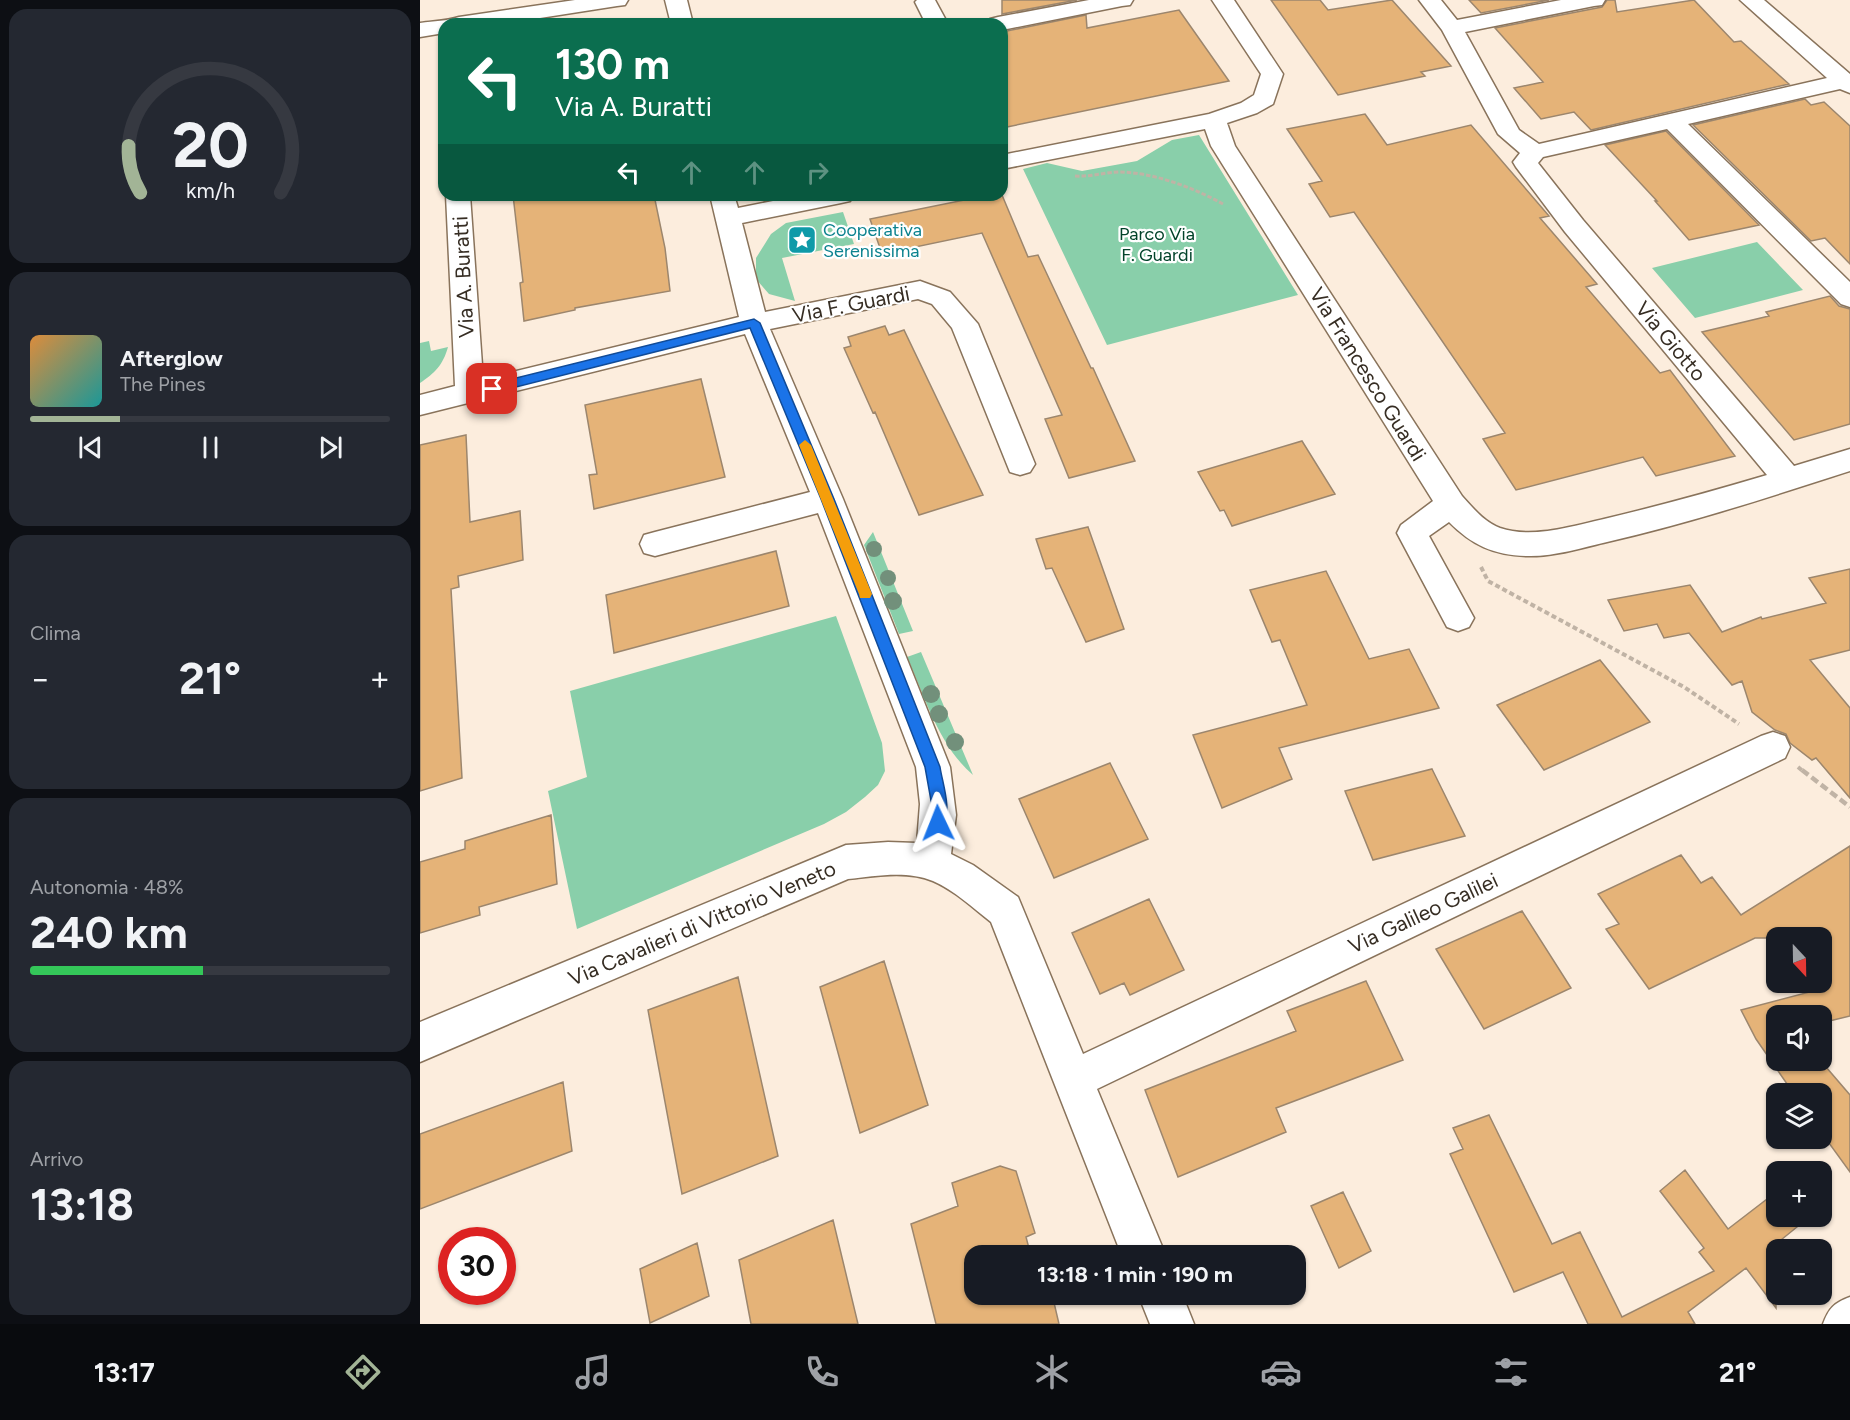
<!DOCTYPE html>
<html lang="it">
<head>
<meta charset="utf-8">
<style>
	body { margin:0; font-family:Figtree,sans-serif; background:#242831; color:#f1f3f6; height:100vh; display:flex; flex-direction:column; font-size:22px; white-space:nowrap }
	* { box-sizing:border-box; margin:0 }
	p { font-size:20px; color:#9ea1a6 }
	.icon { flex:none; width:33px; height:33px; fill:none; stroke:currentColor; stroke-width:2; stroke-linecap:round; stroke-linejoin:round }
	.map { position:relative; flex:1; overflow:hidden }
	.drawer { display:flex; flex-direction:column; gap:9px; padding:9px; background:#0d0f14; width:420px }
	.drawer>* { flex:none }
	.banner { position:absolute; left:18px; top:18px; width:570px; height:183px; border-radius:18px; box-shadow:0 2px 4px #0004; background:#0b6e4f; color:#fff; overflow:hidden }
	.needle { width:39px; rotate:158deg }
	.fabs { position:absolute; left:1346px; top:927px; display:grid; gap:12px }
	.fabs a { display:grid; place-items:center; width:66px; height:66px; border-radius:12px; background:#171b24; box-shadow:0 2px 4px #0004; font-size:30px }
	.speed { position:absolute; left:18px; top:1227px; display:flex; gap:12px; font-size:30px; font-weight:700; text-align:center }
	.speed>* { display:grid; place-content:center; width:78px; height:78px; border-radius:50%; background:#171b24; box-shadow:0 2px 4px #0004; line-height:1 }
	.speed .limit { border:9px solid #d22; background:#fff; color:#111 }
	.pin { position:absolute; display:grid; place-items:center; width:51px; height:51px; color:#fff; margin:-26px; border-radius:12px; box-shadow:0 3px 9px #0006 }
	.me { position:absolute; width:66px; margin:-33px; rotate:358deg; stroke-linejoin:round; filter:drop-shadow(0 0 4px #0008) }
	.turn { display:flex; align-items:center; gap:21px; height:126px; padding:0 18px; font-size:27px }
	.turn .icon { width:78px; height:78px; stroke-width:2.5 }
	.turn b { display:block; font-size:42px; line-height:51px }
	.lanes { display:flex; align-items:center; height:57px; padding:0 18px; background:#0003; justify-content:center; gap:30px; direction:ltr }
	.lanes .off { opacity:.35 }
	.big { font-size:45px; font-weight:700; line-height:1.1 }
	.drawer .widget { flex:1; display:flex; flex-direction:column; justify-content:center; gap:9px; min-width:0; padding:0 21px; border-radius:18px; background:#242831 }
	.drawer .dial { align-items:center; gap:0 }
	.dial svg { height:156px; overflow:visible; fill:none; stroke:#363941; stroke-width:7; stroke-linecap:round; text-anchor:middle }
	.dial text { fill:#f1f3f6; stroke:none }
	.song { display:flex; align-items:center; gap:18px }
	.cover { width:72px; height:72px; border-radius:9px; background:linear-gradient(135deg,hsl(30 70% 55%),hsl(180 70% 35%)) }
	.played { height:6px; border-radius:3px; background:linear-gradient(90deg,#a2b496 25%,#363941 25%) }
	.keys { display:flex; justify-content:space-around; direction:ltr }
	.heat { display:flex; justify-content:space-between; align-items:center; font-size:33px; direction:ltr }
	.charge { height:9px; border-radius:4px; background:linear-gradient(90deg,#34c759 48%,#363941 0) }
	.trip { position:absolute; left:544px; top:1245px; width:342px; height:60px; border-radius:18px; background:#171b24; box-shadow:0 2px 4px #0004; font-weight:700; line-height:60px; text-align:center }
	.tab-bar { display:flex; height:96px; justify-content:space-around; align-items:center; background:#090b0e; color:#9ea1a6 }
	.tab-bar .icon { width:42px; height:42px }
	.tab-bar .current { color:#a2b496 }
	.tab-bar b { font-size:27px; color:#f1f3f6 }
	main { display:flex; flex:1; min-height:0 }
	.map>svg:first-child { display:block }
</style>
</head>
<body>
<main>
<section class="drawer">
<div class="widget dial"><svg viewBox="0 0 100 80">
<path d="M14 69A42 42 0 1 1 86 69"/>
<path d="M14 69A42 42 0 0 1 8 45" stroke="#a2b496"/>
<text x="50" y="56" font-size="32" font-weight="700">20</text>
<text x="50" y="72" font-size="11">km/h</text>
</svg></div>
<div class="widget">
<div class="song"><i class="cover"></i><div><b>Afterglow</b><p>The Pines</p></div></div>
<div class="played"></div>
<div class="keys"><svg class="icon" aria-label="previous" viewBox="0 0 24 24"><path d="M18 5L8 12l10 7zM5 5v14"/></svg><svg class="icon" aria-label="pause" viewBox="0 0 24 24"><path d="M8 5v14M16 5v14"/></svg><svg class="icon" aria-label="next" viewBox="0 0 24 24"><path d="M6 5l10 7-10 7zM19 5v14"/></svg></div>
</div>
<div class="widget"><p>Clima</p>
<div class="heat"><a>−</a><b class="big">21°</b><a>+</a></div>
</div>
<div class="widget"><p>Autonomia · 48%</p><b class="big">240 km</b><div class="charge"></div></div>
<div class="widget"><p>Arrivo</p><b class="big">13:18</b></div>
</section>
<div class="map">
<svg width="1430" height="1324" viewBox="0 0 1430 1324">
	<rect width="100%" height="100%" fill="#fceddd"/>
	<path fill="#89cfaa" d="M779,135l99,160 -191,50 -84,-176 24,-6 35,8 55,-10 35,-21z
		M423,212l11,32 -72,14 13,43 -26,-7 -13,-15v-21l15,-24 15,-11z
		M1337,242l46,48 -108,28 -43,-50z
		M9,341l2,10 17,-4c-5,18 -13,26 -28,36v-40z
		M453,532l40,99 -14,3 -35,-89z
		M416,616l46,127 3,28 -7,14 -13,12 -19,15 -22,12 -247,105 -29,-138 39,-14 -17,-86z
		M501,652l52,123c-34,-29 -48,-78 -66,-118z"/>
	<path fill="#e5b378" stroke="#9c866d" stroke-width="1.5" d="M582,0h75l-75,14z
		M851,0h49l8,10 64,-10 59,66 -30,6 4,4 -87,19z
		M1049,0h80l-68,13z
		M1187,0h8l2,12 77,-12 40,42 7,-1 48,43 -198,46 -17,-18 -33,7 -27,-31 29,-6 -48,-54 107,-21z
		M759,10l50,71 -227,47v-96l84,-17 1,13z
		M1385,99l6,6 13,-3 26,24v138l-25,-26 -14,3 -118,-116z
		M945,114l22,31 84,-20 78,91 -9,2 57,66 -11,3 74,86 10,-3 65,86 -79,20 -13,-19 -127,33 -33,-51 22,-6 -151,-221 -24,5 -21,-33 13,-3 -35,-52z
		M1246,131l93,94 -70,15 -34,-39h2l-52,-56z
		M93,195h141l11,53 5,43 -95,17v2l-51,11 -4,-38 3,-1z
		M569,195h13l26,62 10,-2 53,113h2l42,93 -66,17 -24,-59 17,-4 -80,-182 -100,21 -12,-35z
		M1410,296l9,10 11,3v115l-56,16 -92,-108 67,-16 -3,-4z
		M465,326l4,9 15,-5 79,165 -64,20 -44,-103 -2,1 -29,-65 7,-2 -3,-9z
		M281,379l24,98 -131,32 -5,-34 8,-1 -12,-69z
		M46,435l4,87 50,-11 3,49 -65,16 1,11 -8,2 11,189 -42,13v-346z
		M882,441l33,53 -103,32 -8,-16 -4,1 -22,-39z
		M668,527l36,102 -38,13 -34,-74 -6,1 -10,-30z
		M356,551l13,55 -175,47 -8,-58z
		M1430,569v81l-40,10 40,48v90l-34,-40 -4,2 -22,-17 -4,-9 -11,-4 -23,-18 -10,-31 -10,4 -43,-52 -25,5 -7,-14 -33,7 -16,-31 82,-15 32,47 39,-15 1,2 64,-16 -17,-25z
		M906,571l43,88 40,-10 30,59 -160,40 13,31 -70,29 -29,-73 114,-30 -27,-65 -8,2 -22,-52z
		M1180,660l50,62 -106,48 -47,-65z
		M690,763l38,76 -94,39 -35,-79z
		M1012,769l33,67 -92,24 -28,-69z
		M131,815l6,69 -78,23 1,8 -60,18v-71l45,-13v-8z
		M1430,846v170l-29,7v-7h-45v44h44l30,35v77l-29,-40v-38h-27l-38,-55 -15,-29 80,-21v-51h-66l-106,51 -43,-60 13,-5 -21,-30 83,-39 20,28 11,-6 29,38z
		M729,899l35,71 -54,25 -6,-12 -24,11 -28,-61z
		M1102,911l49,77 -87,41 -48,-80z
		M464,961l44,144 -68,28 -40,-146z
		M318,977l40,179 -96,38 -34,-184z
		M946,981l37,79 -127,48 10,24 -108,45 -33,-87 151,-59 -9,-20z
		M143,1082l9,69 -152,58v-75z
		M1069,1115l63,129 28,-12 42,85 92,-46 -15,-19 5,-4 -44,-57 25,-21 43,59 43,-33 5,6v14h12l9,11 -21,17v64l-30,-40 -58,44 7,12h-107l-25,-52 -49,20 -64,-138 13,-5 -10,-21z
		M580,1166l16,5 19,62 -9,4 5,19h-56v38h77l7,30h-123l-25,-100 47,-18 -6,-23z
		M923,1192l28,59 -32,17 -28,-62z
		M413,1220l25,104h-107l-12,-64z
		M277,1243l12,53 -59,27 -10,-54z"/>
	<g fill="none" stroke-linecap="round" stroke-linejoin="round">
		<g stroke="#89735b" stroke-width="3">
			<path id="minor" d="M155,0h53l-3,5 -8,1 -115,18h-58v9l-24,4v-14c14,-2 27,-2 39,-6z
				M245,0h22l6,24h-22z
				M497,0h18l13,24h-22l-11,-22z
				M669,0h44l-3,5 -8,1 -120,24v-6h-15l3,-5 8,-2z
				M792,0h22l49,74 -10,30 -16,9 -30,10 8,23 227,350c11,12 22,26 38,32 32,11 72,-2 104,-9 55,-13 109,-28 163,-44l-202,-243 -49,-65 -3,-5 7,-9 -22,-19 -56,-104 -23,-30h22l16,20 104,-20h44l-3,5 -8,1 -129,26 54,98 20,14 288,-66 -87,-78h24l86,74v19l-10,-4 -152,35 162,158v25l-9,-3 -174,-175 -124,28 -5,6 45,57 211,246 56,-17v22c-81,26 -160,52 -243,71 -26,6 -54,15 -81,14 -33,-1 -54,-11 -77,-34l-20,14 45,82 -5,9 -11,4 -11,-4 -50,-94 4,-8 32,-24 -222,-355 -6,-17 -203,40v-14l207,-41 32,-11 13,-8 7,-21z
				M26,195h24l13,184 256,-62 -29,-122h24l4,13 64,-13h51l-3,6 -9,2 -99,20 23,89 155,-31 30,11 28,32 57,140 -5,8 -10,3 -10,-3 -58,-144 -20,-24 -14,-5 -148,30 73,170 107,268 6,48 -5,39 22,11 45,32 65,157 678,-318 12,-4 12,4 5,11 -5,11 -688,331 69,167h-44l-131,-334c-18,-14 -37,-32 -58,-41 -26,-11 -58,-5 -85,-2l-428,183v-40l426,-177 42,-3 29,1 3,-39 -4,-37 -98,-254 -163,43 -11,-3 -4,-9 4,-9 11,-3 155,-40 -65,-158 -325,81v-20l35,-9z
				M718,1294h44l12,30h-44z
				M1430,1297v27h-27c6,-16 11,-21 27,-27z"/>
		</g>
		<path stroke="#c0b3a5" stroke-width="3" stroke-dasharray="4.5 2" stroke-linecap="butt" d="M655,176c16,1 31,-4 46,-4 34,1 73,16 102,32"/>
		<path stroke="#c0b3a5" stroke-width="4" stroke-dasharray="5 3" stroke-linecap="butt" d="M1061,567l7,14 196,106 55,37
			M1378,767l6,5"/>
		<path stroke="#c0b3a5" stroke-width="4.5" stroke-dasharray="8 4" stroke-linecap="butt" d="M1382,770l48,37"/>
		<use href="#minor" fill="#fff" fill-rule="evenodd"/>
	</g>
	<g fill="#72907b">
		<circle cx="454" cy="549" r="8"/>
		<circle cx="468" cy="578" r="8"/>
		<circle cx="473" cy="601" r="9"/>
		<circle cx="511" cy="694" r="9"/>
		<circle cx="519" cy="714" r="9"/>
		<circle cx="535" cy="742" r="9"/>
	</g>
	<path fill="#1a73e8" stroke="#114b97" stroke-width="1.5" d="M334,319l6,4 74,176 106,268c3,19 12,42 3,60l-5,2 -5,-2 -2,-4 1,-17 -7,-39 -104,-268 -71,-171 -258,65 -6,-4 6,-5z"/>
	<path fill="#f59e0b" d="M385,440l6,5 61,149 -2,4h-10l-1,-4 -60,-149z"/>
	<defs>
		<g id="sight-square" transform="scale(1.5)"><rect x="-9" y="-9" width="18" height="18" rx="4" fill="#0f9aa8" stroke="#fff"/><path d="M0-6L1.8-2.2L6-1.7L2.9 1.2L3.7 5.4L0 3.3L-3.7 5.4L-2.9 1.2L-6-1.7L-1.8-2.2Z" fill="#fff"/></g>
	</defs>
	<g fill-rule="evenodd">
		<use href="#sight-square" x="382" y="240"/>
	</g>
	<g text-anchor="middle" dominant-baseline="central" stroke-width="4.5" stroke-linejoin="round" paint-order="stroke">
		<g font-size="18" fill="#0d838f" stroke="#fff" text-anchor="start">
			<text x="403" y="230">Cooperativa<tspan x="403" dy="21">Serenissima</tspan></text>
		</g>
		<g font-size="18" fill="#02432a" stroke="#fff">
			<text x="737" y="234">Parco Via<tspan x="737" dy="21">F. Guardi</tspan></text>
		</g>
		<g font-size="21" fill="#362d23" stroke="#fff">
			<text transform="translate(43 277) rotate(-93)">Via A. Buratti</text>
			<text transform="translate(431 304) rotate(-11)">Via F. Guardi</text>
			<text transform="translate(1251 341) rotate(50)">Via Giotto</text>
			<text transform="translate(948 374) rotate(58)">Via Francesco Guardi</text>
			<text transform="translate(1003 913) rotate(-25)">Via Galileo Galilei</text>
			<text transform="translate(282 923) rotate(-23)">Via Cavalieri di Vittorio Veneto</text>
		</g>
	</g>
</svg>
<div class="fabs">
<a><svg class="needle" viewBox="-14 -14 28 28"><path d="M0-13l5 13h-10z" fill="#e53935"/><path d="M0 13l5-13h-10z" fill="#9ea1a6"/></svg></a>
<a><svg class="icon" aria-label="sound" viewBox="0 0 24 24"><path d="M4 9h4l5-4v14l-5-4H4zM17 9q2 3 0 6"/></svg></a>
<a><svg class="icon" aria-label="layers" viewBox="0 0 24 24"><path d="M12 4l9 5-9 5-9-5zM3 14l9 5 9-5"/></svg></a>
<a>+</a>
<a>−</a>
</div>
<div class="speed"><div class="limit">30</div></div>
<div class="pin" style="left:72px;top:389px;background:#d93025"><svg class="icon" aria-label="arrive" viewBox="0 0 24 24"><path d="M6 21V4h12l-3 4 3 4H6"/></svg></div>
<svg class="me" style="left:518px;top:823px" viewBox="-20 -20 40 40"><path d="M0-17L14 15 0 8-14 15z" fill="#1a73e8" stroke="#fff" stroke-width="4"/></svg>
<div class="trip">13:18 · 1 min · 190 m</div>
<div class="banner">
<div class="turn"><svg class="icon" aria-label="left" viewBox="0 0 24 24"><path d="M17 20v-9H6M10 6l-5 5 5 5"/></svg><div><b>130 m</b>Via A. Buratti</div></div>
<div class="lanes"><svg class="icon" aria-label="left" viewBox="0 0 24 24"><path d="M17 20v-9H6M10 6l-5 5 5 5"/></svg><svg class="icon off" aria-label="ahead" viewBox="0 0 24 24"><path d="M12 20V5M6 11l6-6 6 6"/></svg><svg class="icon off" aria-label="ahead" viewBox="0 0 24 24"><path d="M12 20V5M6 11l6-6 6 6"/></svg><svg class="icon off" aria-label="right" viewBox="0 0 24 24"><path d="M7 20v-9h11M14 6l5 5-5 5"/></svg></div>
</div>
</div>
</main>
<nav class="tab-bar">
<b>13:17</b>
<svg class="icon current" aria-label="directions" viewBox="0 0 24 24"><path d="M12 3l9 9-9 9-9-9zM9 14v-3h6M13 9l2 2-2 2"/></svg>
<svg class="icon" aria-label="music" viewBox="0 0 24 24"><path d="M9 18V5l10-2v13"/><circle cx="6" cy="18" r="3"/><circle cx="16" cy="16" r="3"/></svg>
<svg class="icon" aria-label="phone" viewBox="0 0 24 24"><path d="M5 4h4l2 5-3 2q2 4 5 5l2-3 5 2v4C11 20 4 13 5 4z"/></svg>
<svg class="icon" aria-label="climate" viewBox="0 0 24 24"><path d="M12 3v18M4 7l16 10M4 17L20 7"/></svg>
<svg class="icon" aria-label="car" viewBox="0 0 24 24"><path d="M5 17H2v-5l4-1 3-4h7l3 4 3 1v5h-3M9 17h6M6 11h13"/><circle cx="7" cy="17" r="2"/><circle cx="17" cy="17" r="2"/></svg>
<svg class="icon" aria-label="filters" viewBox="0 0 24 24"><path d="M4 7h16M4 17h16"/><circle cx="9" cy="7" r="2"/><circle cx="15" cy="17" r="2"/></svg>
<b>21°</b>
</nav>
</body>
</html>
